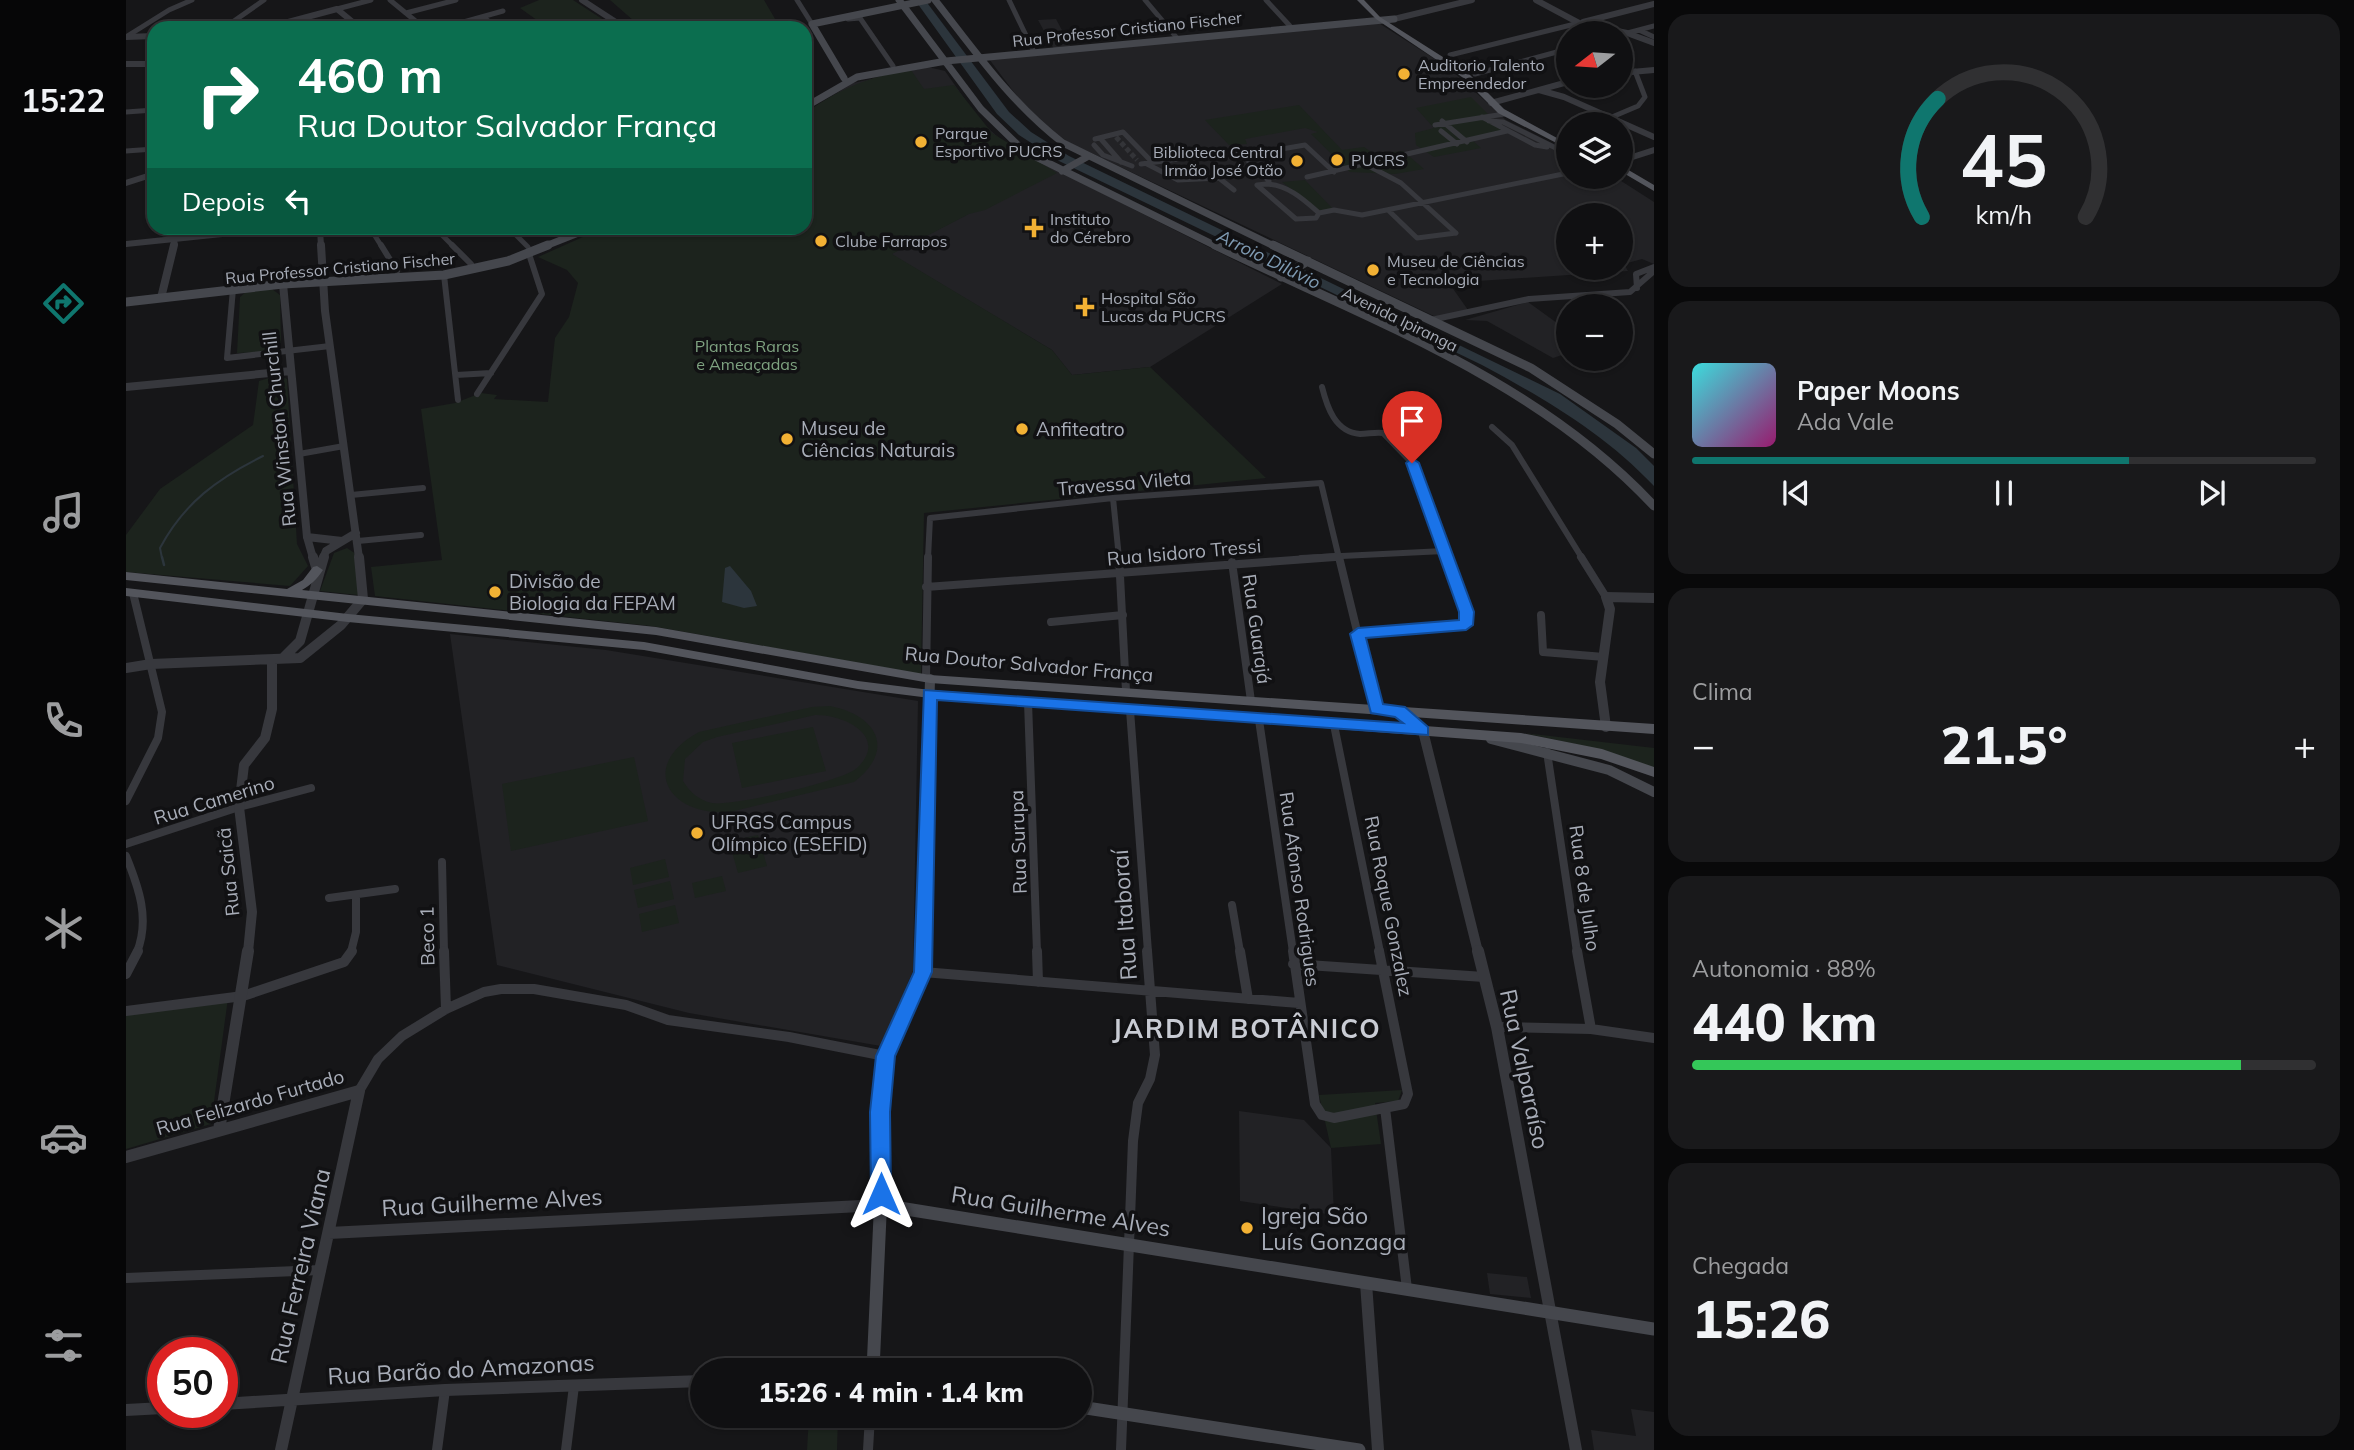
<!DOCTYPE html>
<html lang="pt">
<head>
<meta charset="utf-8">
<style>
	body { margin:0; font-family:Mulish,sans-serif; background:#19191b; color:#f1f3f6; height:100vh; display:flex; flex-direction:column; font-size:26px; white-space:nowrap }
	* { box-sizing:border-box; margin:0 }
	p { font-size:23px; color:#9c9d9f }
	.icon { flex:none; width:38px; height:38px; fill:none; stroke:currentColor; stroke-width:2; stroke-linecap:round; stroke-linejoin:round }
	.map { position:relative; flex:1; overflow:hidden }
	.drawer { display:flex; flex-direction:column; gap:14px; padding:14px; background:#09090a; width:700px }
	.drawer>* { flex:none }
	.guide { position:absolute; left:21px; top:21px; width:665px; height:214px; border-radius:21px; box-shadow:0 2px 5px #0004,0 0 0 2px #303032; background:#0b6e4f; color:#fff; overflow:hidden }
	.needle { width:46px; rotate:253deg }
	.fabs { position:absolute; left:1430px; top:21px; display:grid; gap:14px }
	.fabs a { display:grid; place-items:center; width:77px; height:77px; border-radius:50%; background:#101012; box-shadow:0 2px 5px #0004,0 0 0 2px #303032; font-size:35px }
	.speed { position:absolute; left:21px; top:1337px; display:flex; gap:14px; font-size:35px; font-weight:700; text-align:center }
	.speed>* { display:grid; place-content:center; width:91px; height:91px; border-radius:50%; background:#101012; box-shadow:0 2px 5px #0004,0 0 0 2px #303032; line-height:1 }
	.speed .limit { border:10px solid #d22; background:#fff; color:#111 }
	.pin { position:absolute; display:grid; place-items:center; width:60px; height:60px; color:#fff; margin:-72px -30px; border-radius:50% 50% 50% 0; rotate:-45deg; box-shadow:0 0 7px #0007 }
	.pin .icon { rotate:45deg }
	.me { position:absolute; width:77px; margin:-38px; rotate:0deg; stroke-linejoin:round; filter:drop-shadow(0 0 5px #0008) }
	.turn { display:flex; align-items:center; gap:24px; height:147px; padding:0 35px; font-size:32px }
	.turn .icon { width:91px; height:91px; stroke-width:2.5 }
	.turn b { display:block; font-size:49px; line-height:60px }
	.then { display:flex; align-items:center; height:66px; padding:0 35px; background:#0003; gap:14px; font-size:26px }
	.big { font-size:52px; font-weight:800; line-height:1.1 }
	.drawer .widget { flex:1; display:flex; flex-direction:column; justify-content:center; gap:10px; min-width:0; padding:0 24px; border-radius:21px; background:#19191b }
	.drawer .dial { align-items:center; gap:0 }
	.dial svg { height:182px; overflow:visible; fill:none; stroke:#303032; stroke-width:7; stroke-linecap:round; text-anchor:middle }
	.dial text { fill:#f1f3f6; stroke:none }
	.song { display:flex; align-items:center; gap:21px }
	.cover { width:84px; height:84px; border-radius:10px; background:linear-gradient(135deg,hsl(180 70% 55%),hsl(320 70% 35%)) }
	.played { height:7px; border-radius:4px; background:linear-gradient(90deg,#0f766e 70%,#303032 70%) }
	.keys { display:flex; justify-content:space-around; direction:ltr }
	.heat { display:flex; justify-content:space-between; align-items:center; font-size:38px; direction:ltr }
	.charge { height:10px; border-radius:5px; background:linear-gradient(90deg,#34c759 88%,#303032 0) }
	.trip { position:absolute; left:564px; top:1358px; width:402px; height:70px; border-radius:35px; background:#101012; box-shadow:0 2px 5px #0004,0 0 0 2px #303032; font-weight:800; line-height:70px; text-align:center }
	main { display:flex; flex:1; min-height:0 }
	.menu { display:flex; flex-direction:column; width:126px; justify-content:space-around; align-items:center; background:#060607; color:#9c9d9f }
	.menu .icon { width:49px; height:49px }
	.menu .selected { color:#0f766e }
	.menu b { font-size:32px; color:#f1f3f6 }
	.map>svg:first-child { display:block }
</style>
</head>
<body>
<main>
<nav class="menu">
<b>15:22</b>
<svg class="icon selected" aria-label="directions" viewBox="0 0 24 24"><path d="M12 3l9 9-9 9-9-9zM9 14v-3h6M13 9l2 2-2 2"/></svg>
<svg class="icon" aria-label="music" viewBox="0 0 24 24"><path d="M9 18V5l10-2v13"/><circle cx="6" cy="18" r="3"/><circle cx="16" cy="16" r="3"/></svg>
<svg class="icon" aria-label="phone" viewBox="0 0 24 24"><path d="M5 4h4l2 5-3 2q2 4 5 5l2-3 5 2v4C11 20 4 13 5 4z"/></svg>
<svg class="icon" aria-label="climate" viewBox="0 0 24 24"><path d="M12 3v18M4 7l16 10M4 17L20 7"/></svg>
<svg class="icon" aria-label="car" viewBox="0 0 24 24"><path d="M5 17H2v-5l4-1 3-4h7l3 4 3 1v5h-3M9 17h6M6 11h13"/><circle cx="7" cy="17" r="2"/><circle cx="17" cy="17" r="2"/></svg>
<svg class="icon" aria-label="filters" viewBox="0 0 24 24"><path d="M4 7h16M4 17h16"/><circle cx="9" cy="7" r="2"/><circle cx="15" cy="17" r="2"/></svg>
</nav>
<div class="map">
<svg width="1528" height="1450" viewBox="0 0 1528 1450">
	<rect width="100%" height="100%" fill="#161618"/>
	<path fill="#222225" fill-rule="evenodd" d="M930,19l15,28 -17,2 -16,-29z
		M1248,20l75,48 57,52 62,31v26h47l39,25v62l-12,-5 -18,5 4,7 -179,12 19,27 -32,7 -368,-175 -36,-26 -43,-57zM1442,215h52v53h-52z
		M802,67l17,4 35,50 28,25 274,138 -132,83 -78,8 -20,-25 -161,-96 77,-40 -163,-101 48,-30z
		M1402,302l40,29v22l-15,5 -66,-37 -22,-1z
		M324,634l156,16 312,51 -5,270 -32,75 -192,-33 -192,-48z
		M1113,1111l65,9 27,28 3,67 -94,-14z
		M1361,1273l40,4 4,21 -41,-4z
		M1505,1409l23,3v38h-60l-3,-20 45,6z"/>
	<path fill="#1c231d" fill-rule="evenodd" d="M413,0h34l43,28h-68l-28,-20z
		M484,0h154l14,24 -10,4h-126z
		M785,70l13,19 30,-4 38,48 65,40 -72,37 -16,4 -77,40 160,96 20,25 78,-8 116,111 -342,35 -3,161 -270,-48 -276,-30 -4,-29 71,-7 -21,-151 34,-6 26,-10 16,2 -3,4 54,3 7,-64 14,-21 9,-34 -11,-13 -29,-13 65,-29h202v-115c35,-24 64,-37 106,-43z
		M1345,97l33,33 -33,9 10,9 -47,9 -18,-12 -1,-12 19,-5 -18,-20z
		M1173,105l43,45 22,-3 10,7 29,-3 21,18 -29,5 -45,-2 -39,-38 7,-2 -13,-4 -60,11 2,5 -18,1 -24,-25z
		M1179,180l28,29 -14,2 -37,-29z
		M146,289l8,6 1,48 -21,9 -23,1 3,-56 6,-5z
		M153,375l8,4 10,165 11,22 -18,20 -164,-14v-37l34,-46 93,-64 6,-44z
		M221,548l9,6 2,41 -38,-4 14,-38z
		M704,706c46,9 67,43 24,76l-124,30c-61,5 -93,-46 -31,-80l113,-25zM689,715c28,-1 75,21 42,53 -13,13 -126,39 -145,35 -14,-3 -22,-11 -29,-22l2,-22 18,-17 14,-5z
		M687,727l13,44 -84,17 -10,-45z
		M1398,733l130,15v20l-51,-18z
		M508,757l14,64 -137,30 -9,-67z
		M632,835l9,31 -29,7 -9,-32z
		M539,859l4,18 -36,8 -3,-17z
		M596,876l4,15 -31,7 -3,-15z
		M544,881l4,18 -36,9 -4,-18z
		M549,905l4,18 -37,9 -3,-18z
		M102,998l-17,126 -85,25v-136z
		M1276,1090l-4,11 -23,2 6,41 -50,4 -12,-53z
		M683,1416h29l-1,34h-30z"/>
	<path fill="#2c353c" d="M789,0h10l84,112 22,20 38,24 491,238 76,54 18,18v20c-50,-53 -109,-87 -172,-121l-423,-204 -40,-26 -22,-21z
		M604,566l21,25 6,15 -13,2 -22,-6 3,-34z"/>
	<g fill="none" stroke-linecap="round" stroke-linejoin="round">
		<path stroke="#2c353c" stroke-width="2" d="M36,558l-2,-10c24,-45 58,-70 103,-92"/>
		<path stroke="#2c353c" stroke-width="2.5" d="M36,557l2,8"/>
		<path stroke="#333438" stroke-width="5" stroke-dasharray="5 2.5" stroke-linecap="butt" d="M990,137l21,23"/>
		<path stroke="#37383d" stroke-width="5" d="M264,0l34,28
			M671,0l15,24
			M883,0l25,52
			M1019,0l32,38
			M1140,0l24,26
			M211,9l34,-9
			M280,13l50,-13
			M357,17l15,11
			M722,19l12,-1 33,48
			M98,28l40,-28
			M316,28l61,-17
			M1513,30l15,7
			M1494,35l34,-9
			M0,37l43,-27 23,-10
			M1324,55l129,-32
			M1349,74l93,-25
			M0,112l28,-2
			M1356,117l53,28 12,2
			M1486,117l26,-11 7,-9 -10,-26
			M1316,121l25,21
			M1363,121l14,1 65,32
			M1309,125l69,-11
			M1315,131l16,13
			M974,138l21,24
			M969,139l28,-7 29,30
			M968,145l9,10 29,11
			M0,151l28,-2
			M1138,152l41,-7 29,27
			M1237,163l38,20 55,50
			M1015,164l97,-13 31,30
			M1021,164l31,16 41,-2 15,12
			M1181,177l200,-46
			M1140,184c22,1 37,15 53,29l-3,5 -20,1 -39,-34z
			M1262,210l29,28 39,-5
			M1193,213l15,-3 28,5 206,-42
			M244,228l12,19
			M309,228l19,19
			M383,228l19,19"/>
		<path stroke="#37383d" stroke-width="6" d="M255,245l16,26
			M326,245l19,19
			M318,275l14,125
			M1511,288l-1,-14 18,-7
			M107,289l-6,69 103,-12
			M1305,320l98,-21 101,-7 24,-21
			M330,375l35,-2
			M1196,387c5,20 13,45 38,47 8,0 15,-2 23,-1l29,30 35,95
			M351,394l65,-100 -13,-40
			M1366,427l20,18 70,113
			M173,454l45,-8
			M225,495l72,-7
			M987,498l6,60
			M232,541l63,-6
			M802,558l2,-40 183,-20 208,-15 18,75
			M1175,558l143,-7"/>
		<path stroke="#37383d" stroke-width="8" d="M993,557l7,134
			M1213,557l37,152
			M1455,557l25,40
			M1106,562l19,139
			M800,587l409,-30
			M1415,615l2,37 61,5
			M925,622l72,-7
			M1232,634l108,-9 1,-13 -20,-55
			M800,678l2,-121
			M902,702l9,250
			M1004,710l18,242
			M1133,720l34,232
			M1208,725l46,227
			M1421,752l30,200
			M0,801l32,-63 4,-26 -29,-119
			M0,844l113,-37 72,-19
			M0,856c13,32 24,63 11,96
			M316,862l2,90
			M203,898l66,-9
			M1106,905l8,47
			M225,952l5,-20v-37"/>
		<path stroke="#37383d" stroke-width="10" d="M318,951l2,58
			M911,951l1,31
			M1114,951l8,48
			M1167,951l22,153 7,11 12,3 70,-14 4,-10 -29,-143
			M1451,951l14,78
			M1167,964l191,13
			M797,972l376,31
			M0,974l12,-23
			M0,1011l117,-15 101,-34 8,-11
			M1371,1027l94,2 63,9
			M233,1091l19,-32 24,-23 44,-27 38,-17 17,-3h33l92,16 42,15 121,17 96,19
			M1259,1108l22,181
			M0,1278l195,-8
			M311,1450l8,-60
			M440,1450l8,-64
			M742,1450l2,-34
			M995,1450l12,-309 5,-38 12,-24 5,-24 -8,-104"/>
		<path stroke="#37383d" stroke-width="6" d="M456,0l43,28
			M1410,0l43,23 48,10 27,10
			M1268,19l78,-19
			M1457,22l71,-18
			M124,28l27,-3 60,-16 23,19
			M0,37l28,-1
			M0,64h28
			M1494,73l34,-3
			M1413,90l25,7 90,40
			M1365,103l77,-21
			M1494,161l34,-11
			M0,183l28,-9
			M194,228l1,19
			M0,244l155,-16
			M47,247l5,-19"/>
		<path stroke="#37383d" stroke-width="8" d="M195,245l4,66 34,247
			M157,284l24,253 6,21
			M35,298l13,-53
			M0,387l165,-16
			M181,537l35,4
			M197,558l3,-7 30,-18"/>
		<path stroke="#37383d" stroke-width="10" d="M187,557l4,13
			M157,658l17,-17 24,-84
			M0,668l25,-4 149,-6 41,-33 22,-26 -4,-42
			M1273,711l24,20 55,221
			M1480,727l-6,-45 10,-73 -4,-12 48,1
			M122,952l4,-40 -13,-105 5,-42 21,-27 7,-29v-49"/>
		<path stroke="#37383d" stroke-width="12" d="M1352,951l19,76 79,423
			M93,1130l29,-179
			M0,1157l233,-66 -78,359
			M203,1233l552,-28
			M1240,1283l12,167
			M96,1404l223,-14 257,-9
			M0,1410l37,-2"/>
		<path stroke="#45474d" stroke-width="7" d="M773,0l82,109 43,42 194,96
			M809,0c40,51 76,103 128,143l213,104
			M718,78l-32,-54 116,-24
			M679,107l52,-30 89,-16 448,-42
			M936,171l25,-14
			M417,247l48,-19"/>
		<path stroke="#45474d" stroke-width="9" d="M1089,245c153,74 321,134 439,261
			M1147,245l258,123 86,56 37,30
			M1155,277l27,-16
			M0,302l157,-18 161,-9 64,-14 40,-16"/>
		<path stroke="#45474d" stroke-width="10" d="M1365,739l118,31 45,22
			M797,952l7,-273"/>
		<path stroke="#45474d" stroke-width="13" d="M755,1205l773,124
			M747,1370l8,-176v-115l4,-23 38,-84 1,-21
			M954,1407l279,43"/>
		<path fill="#53555c" fill-rule="evenodd" d="M1231,0h7l16,17 88,56 36,36 64,35v5l-70,-36 -36,-36 -86,-58z
			M1494,165l34,20v6l-34,-20z
			M191,566l6,4c-6,9 -12,15 -21,20l354,37 274,48 724,49v10l-724,-51 -274,-48 -530,-55v-8l161,17 16,-9 10,-13z
			M0,588l222,26 296,28 214,39 72,9 591,43 81,16 52,18v10l-53,-18 -80,-16 -591,-45 -72,-9 -214,-39 -296,-28 -222,-26z"/>
	</g>
	<path fill="#1a73e8" stroke="#114b97" stroke-width="2" d="M1286,458l7,5 55,149 -1,13 -7,5 -100,8 17,66 22,3 23,20v8l-491,-35 -5,272 -37,84 -5,56 1,82 -3,7 -7,3 -7,-3 -3,-7 -1,-82 6,-56 38,-84 10,-282 479,33 -8,-6 -24,-4 -21,-79 8,-6 101,-8v-8l-53,-149z"/>
	<g fill="#f2b134" stroke="#111113" stroke-width="2.5">
		<circle cx="1278" cy="74" r="7"/>
		<circle cx="795" cy="142" r="7"/>
		<circle cx="1211" cy="160" r="7"/>
		<circle cx="1171" cy="161" r="7"/>
		<path d="M904.5 217.5h7v7h7v7h-7v7h-7v-7h-7v-7h7z"/>
		<circle cx="695" cy="241" r="7"/>
		<circle cx="1247" cy="270" r="7"/>
		<path d="M955.5 296.5h7v7h7v7h-7v7h-7v-7h-7v-7h7z"/>
		<circle cx="896" cy="429" r="7"/>
		<circle cx="661" cy="439" r="7"/>
		<circle cx="369" cy="592" r="7"/>
		<circle cx="571" cy="833" r="7"/>
		<circle cx="1121" cy="1228" r="7"/>
	</g>
	<g text-anchor="middle" dominant-baseline="central" stroke-width="7" stroke-linejoin="round" paint-order="stroke">
		<g font-size="16" fill="#a8adb8" stroke="#111113">
			<text transform="translate(1001 29) rotate(-6)">Rua Professor Cristiano Fischer</text>
			<text transform="translate(214 268) rotate(-5)">Rua Professor Cristiano Fischer</text>
			<text transform="translate(1274 319) rotate(26)">Avenida Ipiranga</text>
		</g>
		<g font-size="16" fill="#a8adb8" stroke="#111113" text-anchor="start">
			<text x="1292" y="65">Auditorio Talento<tspan x="1292" dy="18">Empreendedor</tspan></text>
			<text x="809" y="133">Parque<tspan x="809" dy="18">Esportivo PUCRS</tspan></text>
			<text x="1157" y="152" text-anchor="end">Biblioteca Central<tspan x="1157" dy="18">Irmão José Otão</tspan></text>
			<text x="1225" y="160">PUCRS</text>
			<text x="924" y="219">Instituto<tspan x="924" dy="18">do Cérebro</tspan></text>
			<text x="709" y="241">Clube Farrapos</text>
			<text x="1261" y="261">Museu de Ciências<tspan x="1261" dy="18">e Tecnologia</tspan></text>
			<text x="975" y="298">Hospital São<tspan x="975" dy="18">Lucas da PUCRS</tspan></text>
		</g>
		<g font-size="16" fill="#7fa381" stroke="#111113">
			<text x="621" y="346">Plantas Raras<tspan x="621" dy="18">e Ameaçadas</tspan></text>
		</g>
		<g font-size="18" font-style="italic" fill="#7f9bb3" stroke="#111113">
			<text transform="translate(1143 259) rotate(26)">Arroio Dilúvio</text>
		</g>
		<g font-size="19" fill="#a8adb8" stroke="#111113" text-anchor="start">
			<text x="675" y="428">Museu de<tspan x="675" dy="22">Ciências Naturais</tspan></text>
			<text x="910" y="429">Anfiteatro</text>
			<text x="383" y="581">Divisão de<tspan x="383" dy="22">Biologia da FEPAM</tspan></text>
			<text x="585" y="822">UFRGS Campus<tspan x="585" dy="22">Olímpico (ESEFID)</tspan></text>
		</g>
		<g font-size="19" fill="#a8adb8" stroke="#111113">
			<text transform="translate(153 429) rotate(-96)">Rua Winston Churchill</text>
			<text transform="translate(998 483) rotate(-5)">Travessa Vileta</text>
			<text transform="translate(1058 552) rotate(-5)">Rua Isidoro Tressi</text>
			<text transform="translate(1131 629) rotate(82)">Rua Guarajá</text>
			<text transform="translate(903 664) rotate(5)">Rua Doutor Salvador França</text>
			<text transform="translate(88 800) rotate(-17)">Rua Camerino</text>
			<text transform="translate(892 842) rotate(-92)">Rua Surupa</text>
			<text transform="translate(102 872) rotate(-96)">Rua Saicã</text>
			<text transform="translate(1459 888) rotate(82)">Rua 8 de Julho</text>
			<text transform="translate(1174 889) rotate(82)">Rua Afonso Rodrigues</text>
			<text transform="translate(1263 906) rotate(79)">Rua Roque Gonzalez</text>
			<text transform="translate(301 936) rotate(-91)">Beco 1</text>
			<text transform="translate(124 1102) rotate(-16)">Rua Felizardo Furtado</text>
		</g>
		<g font-size="23" fill="#a8adb8" stroke="#111113">
			<text transform="translate(998 915) rotate(-94)">Rua Itaboraí</text>
			<text transform="translate(1399 1069) rotate(78)">Rua Valparaíso</text>
			<text transform="translate(366 1202) rotate(-3)">Rua Guilherme Alves</text>
			<text transform="translate(935 1211) rotate(9)">Rua Guilherme Alves</text>
			<text transform="translate(174 1266) rotate(-77)">Rua Ferreira Viana</text>
			<text transform="translate(335 1369) rotate(-3)">Rua Barão do Amazonas</text>
		</g>
		<g font-size="23" fill="#a8adb8" stroke="#111113" text-anchor="start">
			<text x="1135" y="1215">Igreja São<tspan x="1135" dy="26">Luís Gonzaga</tspan></text>
		</g>
		<g font-size="26" font-weight="bold" letter-spacing="2" fill="#c9ccd4" stroke="#111113">
			<text x="1121" y="1028">JARDIM BOTÂNICO</text>
		</g>
	</g>
</svg>
<div class="fabs">
<a><svg class="needle" viewBox="-14 -14 28 28"><path d="M0-13l5 13h-10z" fill="#e53935"/><path d="M0 13l5-13h-10z" fill="#9c9d9f"/></svg></a>
<a><svg class="icon" aria-label="layers" viewBox="0 0 24 24"><path d="M12 4l9 5-9 5-9-5zM3 14l9 5 9-5"/></svg></a>
<a>+</a>
<a>−</a>
</div>
<div class="speed"><div class="limit">50</div></div>
<div class="pin" style="left:1286px;top:463px;background:#d93025"><svg class="icon" aria-label="arrive" viewBox="0 0 24 24"><path d="M6 21V4h12l-3 4 3 4H6"/></svg></div>
<svg class="me" style="left:755px;top:1194px" viewBox="-20 -20 40 40"><path d="M0-17L14 15 0 8-14 15z" fill="#1a73e8" stroke="#fff" stroke-width="4"/></svg>
<div class="trip">15:26 · 4 min · 1.4 km</div>
<div class="guide">
<div class="turn"><svg class="icon" aria-label="right" viewBox="0 0 24 24"><path d="M7 20v-9h11M14 6l5 5-5 5"/></svg><div><b>460 m</b>Rua Doutor Salvador França</div></div>
<div class="then">Depois<svg class="icon" aria-label="left" viewBox="0 0 24 24"><path d="M17 20v-9H6M10 6l-5 5 5 5"/></svg></div>
</div>
</div>
<section class="drawer">
<div class="widget dial"><svg viewBox="0 0 100 80">
<path d="M14 69A42 42 0 1 1 86 69"/>
<path d="M14 69A42 42 0 0 1 21 17" stroke="#0f766e"/>
<text x="50" y="56" font-size="32" font-weight="700">45</text>
<text x="50" y="72" font-size="11">km/h</text>
</svg></div>
<div class="widget">
<div class="song"><i class="cover"></i><div><b>Paper Moons</b><p>Ada Vale</p></div></div>
<div class="played"></div>
<div class="keys"><svg class="icon" aria-label="previous" viewBox="0 0 24 24"><path d="M18 5L8 12l10 7zM5 5v14"/></svg><svg class="icon" aria-label="pause" viewBox="0 0 24 24"><path d="M8 5v14M16 5v14"/></svg><svg class="icon" aria-label="next" viewBox="0 0 24 24"><path d="M6 5l10 7-10 7zM19 5v14"/></svg></div>
</div>
<div class="widget"><p>Clima</p>
<div class="heat"><a>−</a><b class="big">21.5°</b><a>+</a></div>
</div>
<div class="widget"><p>Autonomia · 88%</p><b class="big">440 km</b><div class="charge"></div></div>
<div class="widget"><p>Chegada</p><b class="big">15:26</b></div>
</section>
</main>
</body>
</html>
